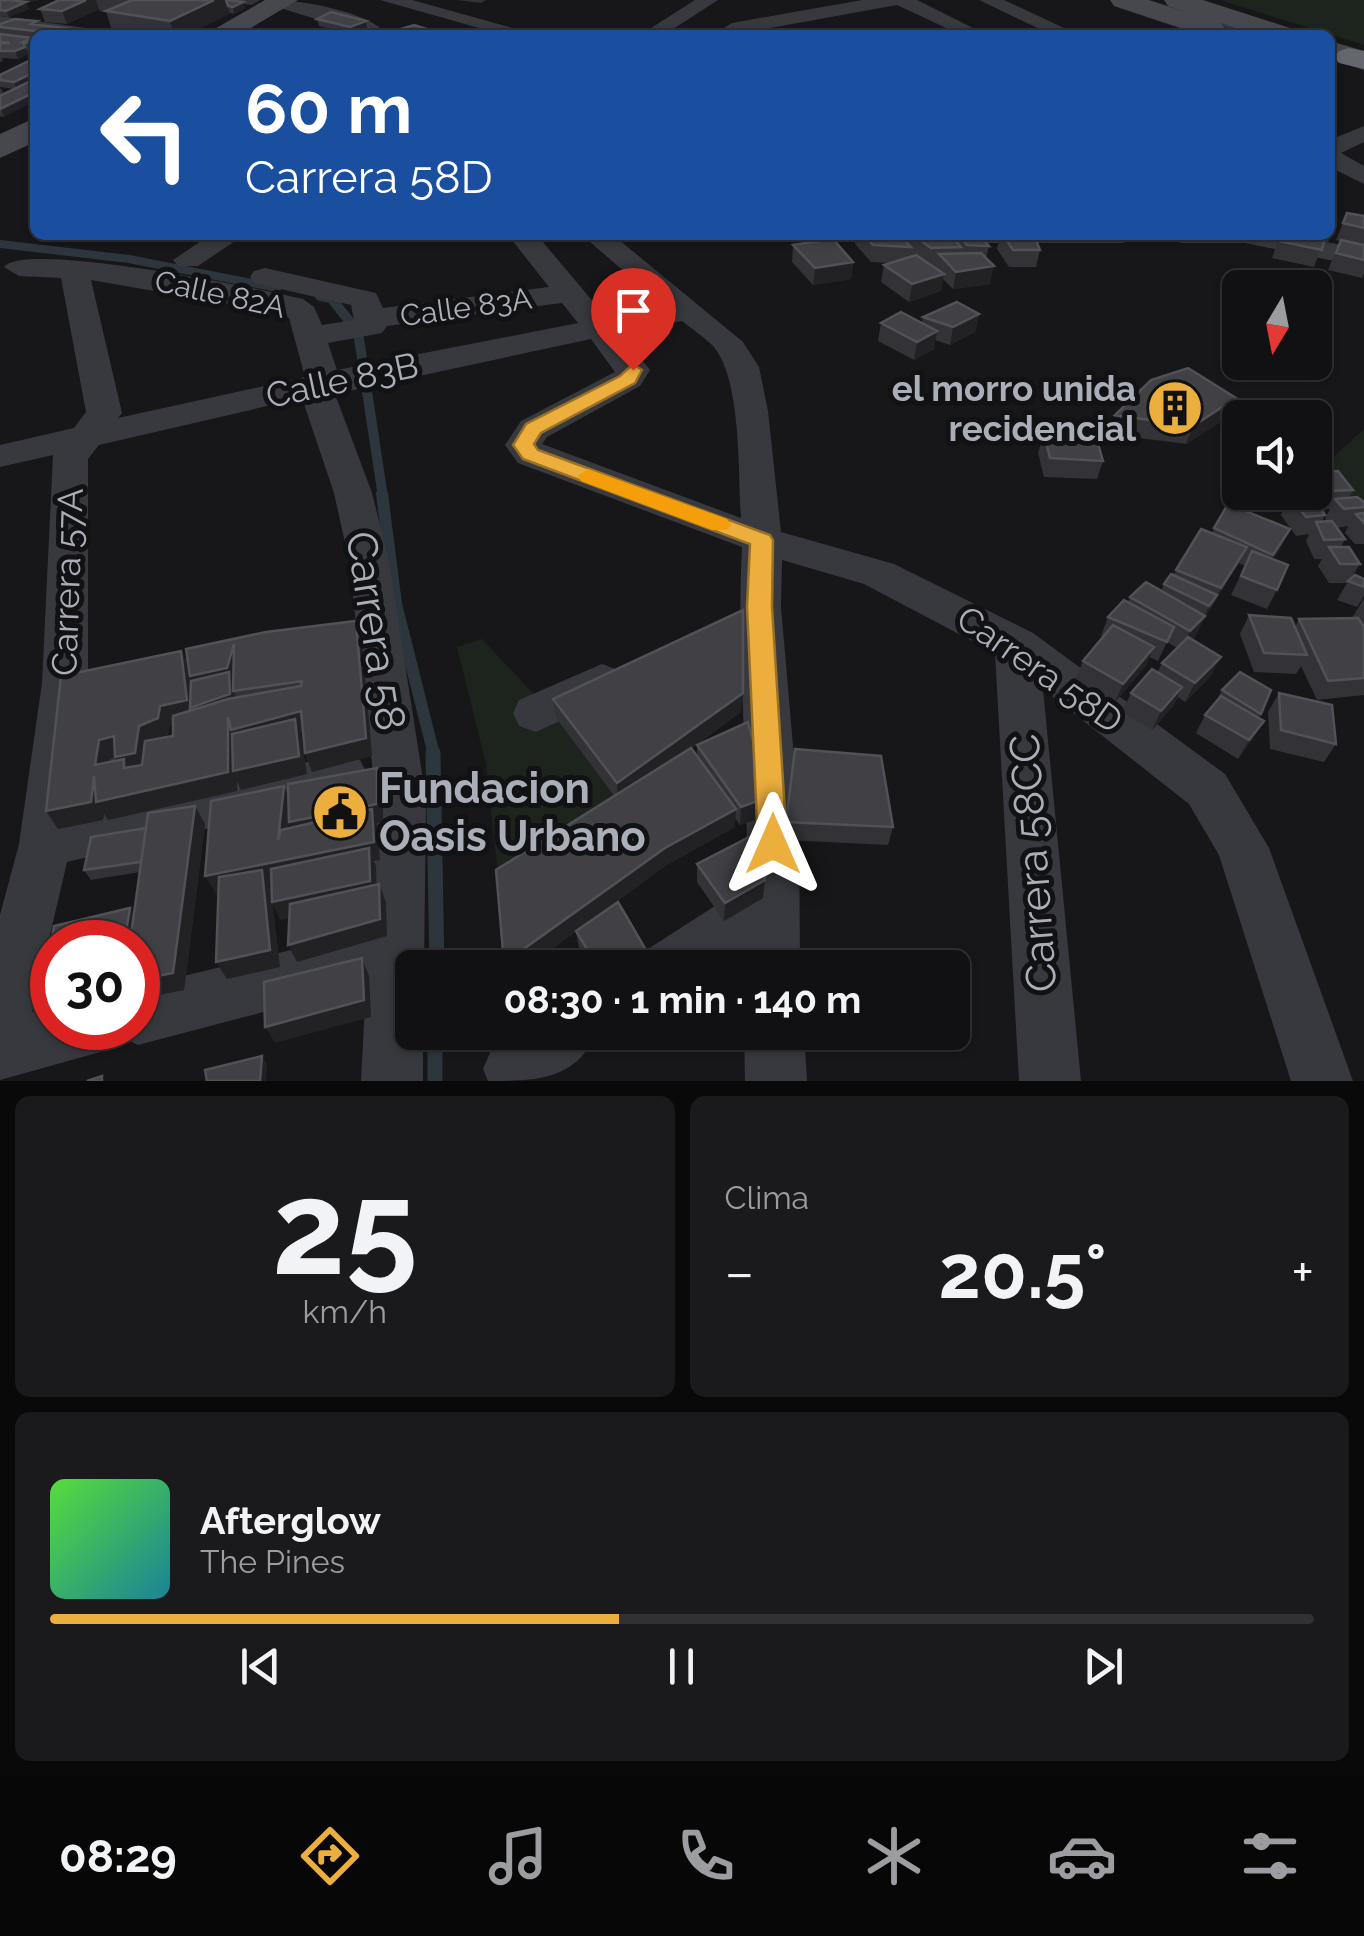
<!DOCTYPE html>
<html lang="es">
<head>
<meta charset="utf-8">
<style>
	body { margin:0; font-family:Raleway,sans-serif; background:#1a1a1c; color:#f1f3f6; height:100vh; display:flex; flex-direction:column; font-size:38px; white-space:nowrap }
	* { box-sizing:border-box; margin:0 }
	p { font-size:32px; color:#9c9da0 }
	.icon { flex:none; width:55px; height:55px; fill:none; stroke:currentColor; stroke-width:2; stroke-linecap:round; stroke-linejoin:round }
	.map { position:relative; height:1081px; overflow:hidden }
	.sheet { display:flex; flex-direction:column; gap:15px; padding:15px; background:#09090a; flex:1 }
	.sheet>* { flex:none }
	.guide { position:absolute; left:30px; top:30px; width:1305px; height:210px; border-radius:15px; box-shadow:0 2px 8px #0004,0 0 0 2px #303133; background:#1a4fa0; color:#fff; overflow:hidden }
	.needle { width:65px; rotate:190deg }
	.controls { position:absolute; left:1222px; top:270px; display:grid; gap:20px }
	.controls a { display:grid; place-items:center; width:110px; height:110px; border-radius:15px; background:#111113; box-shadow:0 2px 8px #0004,0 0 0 2px #303133; font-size:50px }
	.speed { position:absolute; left:30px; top:920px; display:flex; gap:20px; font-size:50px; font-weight:700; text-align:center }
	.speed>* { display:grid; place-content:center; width:130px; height:130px; border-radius:50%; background:#111113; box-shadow:0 2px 8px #0004,0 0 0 2px #303133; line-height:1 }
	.speed .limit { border:15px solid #d22; background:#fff; color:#111 }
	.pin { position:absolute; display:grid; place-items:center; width:85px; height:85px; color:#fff; margin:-102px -42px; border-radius:50% 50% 50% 0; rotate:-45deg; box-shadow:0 0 10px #0007 }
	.pin .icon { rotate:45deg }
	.me { position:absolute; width:110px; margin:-55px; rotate:0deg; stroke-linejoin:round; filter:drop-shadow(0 0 8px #0008) }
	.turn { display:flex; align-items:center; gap:35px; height:210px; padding:0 50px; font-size:45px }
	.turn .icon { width:130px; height:130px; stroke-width:2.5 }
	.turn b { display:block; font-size:70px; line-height:85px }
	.big { font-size:75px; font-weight:700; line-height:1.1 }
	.sheet .tile { flex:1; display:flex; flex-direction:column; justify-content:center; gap:15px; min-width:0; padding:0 35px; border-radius:15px; background:#1a1a1c }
	.sheet .dial { align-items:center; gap:0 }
	.dial b { font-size:130px; line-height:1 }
	.song { display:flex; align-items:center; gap:30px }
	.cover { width:120px; height:120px; border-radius:15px; background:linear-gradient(135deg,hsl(110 70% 55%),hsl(190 70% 35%)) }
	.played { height:10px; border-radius:5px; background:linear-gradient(90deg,#ecae3c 45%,#303133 45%) }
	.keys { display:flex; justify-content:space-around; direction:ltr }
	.heat { display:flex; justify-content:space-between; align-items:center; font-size:55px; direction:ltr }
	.sheet .tiles { flex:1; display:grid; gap:15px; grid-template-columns:1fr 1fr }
	.tile:last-child { grid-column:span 2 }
	.trip { position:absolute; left:395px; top:950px; width:575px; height:100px; border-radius:15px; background:#111113; box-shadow:0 2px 8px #0004,0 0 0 2px #303133; font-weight:700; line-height:100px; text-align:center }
	.menu { display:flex; height:160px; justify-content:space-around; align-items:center; background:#070708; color:#9c9da0 }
	.menu .icon { width:70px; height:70px }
	.menu .active { color:#ecae3c }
	.menu b { font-size:45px; color:#f1f3f6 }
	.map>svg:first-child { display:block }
</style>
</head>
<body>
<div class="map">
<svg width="1364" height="1081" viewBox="0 0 1364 1081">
	<rect width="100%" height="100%" fill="#171719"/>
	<path fill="#1d241e" d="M1220,0h144v45z
		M1364,429v98l-45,-57z
		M482,639l74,79 62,84 -120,71 -12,-109 -29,-117z"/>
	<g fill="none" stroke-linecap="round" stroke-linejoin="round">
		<path stroke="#2d363c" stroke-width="6" d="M1185,12l73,23"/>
		<path stroke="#2d363c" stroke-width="8" d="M0,244l129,15 148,29"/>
		<path stroke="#2d363c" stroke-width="10" d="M320,296l11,2 27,34 25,165"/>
		<path stroke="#2d363c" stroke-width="12" d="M382,494l14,110 38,151"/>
		<path stroke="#2d363c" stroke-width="15" d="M433,753l4,215
			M435,1032v49"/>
		<path fill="#38393e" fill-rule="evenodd" d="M273,0c29,0 97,12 115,35h-21l-93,-29z
			M380,0h32l126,35h-34z
			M695,0h23l-54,35h-24z
			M862,0h55l70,35h-26l-64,-30 -165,30 -10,-6 10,-6z
			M979,0h25l75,35h-27z
			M0,16l93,13 10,6h-53l-50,-7z
			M1364,126v16l-23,11 23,13v18l-34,-17v-27z
			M210,235h34l-46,31h-20l-5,-6z
			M508,235h29l69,82 58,-11 -82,-71h31l130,107 16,25 9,44 13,121 113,32 139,69 192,141 44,74 84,233h-62l-72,-226 -30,-51 -146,-115 38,392h-62l-24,-428 -131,-69 -82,-24 -1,47 18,208 1,153h-56v-19l-27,19h-77l8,-19 98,-63c4,-113 -10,-226 -4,-339l-224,-84 -13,-18 16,-24 94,-49 -24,-33 -256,55 37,99 17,68 37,238 -2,169h-12v64h11v49h-62l5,-96 -228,60 -21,-10 -6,14 -111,31v-165l19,-71 23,-161 11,-228 -53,12v-22l74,-17 12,-16 -25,-134 -42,-2 -15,-9c20,-27 258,22 299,32l11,8 8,18 32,-5 -3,-15 -97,-22 -4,-6 4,-6 11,-3 111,25 7,15 166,-21zM91,280l191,33 7,5 16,59 -187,41 4,-5zM562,303l16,20 -241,47 -9,-27 54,-10 5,-7zM682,321c10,8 22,16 31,25 29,33 25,128 28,172l-199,-74 5,-7 93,-51 10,-16 -30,-37zM302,398l32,95 15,68 27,238 -7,132 -231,56v41h-86v-20l-20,4 35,-150 276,-66 17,-6 8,-15 -8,-15 -17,-6 -269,61 14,-132v-224l11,-14z
			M872,235h265l-14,8h-237z
			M1167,235h122l75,14v18l-119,-24h-64z
			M602,664l16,6 7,12 -7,12 -82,38 -17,-6 -6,-13 6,-13z
			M515,1032h82c-21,49 -62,49 -109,49l-5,-12 9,-21z
			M744,1032h60l3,49h-62z"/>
		<path fill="#46484d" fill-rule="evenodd" d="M265,0h33l-59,35h-35z
			M1110,0h39l55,18 -36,-12 -4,-6h39l90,29 4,6h-42l-34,-12 4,6 -4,6h-20l-87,-29z
			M1330,41l34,10v19l-34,-11z
			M35,118v24l-35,16v-24z"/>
		<path fill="#64676e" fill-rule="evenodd" d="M1349,48l15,3v18l-25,-6 -5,-6 5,-6z"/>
	</g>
	<path fill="#333337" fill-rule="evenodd" d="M0,0h39l-13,3 3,6 -20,8 -9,-1z
		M59,0h201l-8,5 -9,-1 2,4 -11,6 -4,-1 -43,22h-47l-28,-4 -6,-20h-6l-1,-2 -32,15 -22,-2 -5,-13z
		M457,0h29l-5,3z
		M317,19l50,9 -15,6 -33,-8z
		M37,21l2,4 32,4 2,6h-38v22l-6,-1 -1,-2 -10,5 -16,-1 1,3 -3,1v-38z
		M35,58l-31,59 -4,-1v-29l4,7 10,-5 -14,-2v-12z
		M1330,208l5,17 -7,17 -4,-1 -10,26 -42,-9 8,-23h50z
		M1347,213l17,3v58l-2,4 -34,-8 12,-29 -4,-1z
		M856,235h44l3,3v-3h48l1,2 1,-2h26l10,11 -3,12 4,26 -37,5 -10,-10 -2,12 -32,11 -28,-20 3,-17 6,-2 -19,-1 -16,-18z
		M1000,235h34l6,15 -4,17h-27l-12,-18z
		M793,245l60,17 -2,17 -38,6 -21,-23z
		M979,314l-4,18 -25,13 -15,-5 -1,9 -20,11 -36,-19 3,-18h41l1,-6z
		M1115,415l113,2 -42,27 -77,-10z
		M1044,434l59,27 -6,18 -53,-2 -6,-24z
		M1315,472l38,18 -4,8 15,4v42h-9l-10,-11 3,-7 -11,2 8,11 -4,8 19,17 -9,14 13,1v17l-7,11 -20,-7 10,-17h-18l-11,-17 4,-7h-8l-8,-18 3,-7 -13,2 -15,-21 5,-11 -13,2 -2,-2 -1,2 -13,6 -23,-15 6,-13v8h75zM1322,509h8l-5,9 2,4h-5l3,-7z
		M1214,528l76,1 -17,30 4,31 -10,19 -36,-14 14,-29 -6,-3 -37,59 -6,13 -4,5 19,36 -26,26 -7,-5 -5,9 -21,24 -30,-18 9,-19 26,-20 5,-10 15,-15 -10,-6 -9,19 -9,-4 -3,9 -31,36 -40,-22 8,-19 20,-24 -2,-1 7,-19 20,-15 2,-5 31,-6 3,-7 48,-51z
		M1364,598v97l-47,5 -16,-34 -5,8 -42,-2 -14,-38 9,-19 46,12 4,-8 53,-1z
		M356,621l6,19 10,116 -60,16 -7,-19 -2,-21h-3l7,42 -66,16 -4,-9v10l-129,29 -4,-6 -1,6 -45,9 -12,-18 135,-160 8,15zM173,724v12l-7,1 4,-12z
		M1222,690l39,24 -2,4 5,3 -26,38 -42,-26 9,-18 11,-13z
		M1279,693l57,51 -12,18 -54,-13 -2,-37z
		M553,699l188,13 -49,36 5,7v-10l69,71 -26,9 -5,-7v9l-70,39 -139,102h-21l-1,-5 110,-167 -58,-78z
		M795,749l98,78 -5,18 -104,-5z
		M195,806l10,18 -21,166 -46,9v-57h-86v22l-4,-5 6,-33 76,-18 4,5 6,-41 -49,8 -7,-10 7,-33 55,-8 2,-16z
		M697,864l66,34 -39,23 -27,-39z
		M576,931l70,19 1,17 -57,1 -11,-19z"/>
	<path fill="#222225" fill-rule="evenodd" d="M10,0h29l-13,3 3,6 -20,8 -3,-6z
		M86,0h10l3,9 -32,15 -5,-13z
		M214,0h12l4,14 -43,21h-13l-4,-14z
		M243,2l2,6 -11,6 -1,-7z
		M366,21l1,7 -15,6 -2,-7z
		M71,29l2,6h-15z
		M25,47l3,7 -10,5 -3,-8z
		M35,72v9l-18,8 -3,-7z
		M35,92v9l-31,16 -3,-8z
		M853,262l-2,17 -38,6 2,-17z
		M994,266l-4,18 -37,5 3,-17z
		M944,274l-3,17 -32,11 3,-18z
		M979,314l-4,18 -25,13 3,-18z
		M937,331l-3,18 -20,11 3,-18z
		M1236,398l-8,19 -42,27 7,-18z
		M1268,492h9l-7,14 -13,6 9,-18z
		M1280,492h23l-5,10 -8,-6 -4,8 -13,2z
		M1290,529l-9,19 -18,26 10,-19z
		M1247,547l-10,19 -25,41 9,-19z
		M1217,595l-21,40 -15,15 9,-19 14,-14 5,-11z
		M356,621l6,19 10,116 -60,16 -7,-19z
		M234,644l-1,47 4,8 -42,20 -25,6 -2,11 -23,36 -19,4 -11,-19 -5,2 -3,25 -12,-19 4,-25 61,-34 21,-55 9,19zM191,679l8,16 -4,11z
		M1154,647l-8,19 -31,36 8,-18z
		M1221,657l-10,19 -26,26 10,-19z
		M1182,687l-9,19 -21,24 9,-19z
		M743,693l-2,19 -123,90 -1,-19z
		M301,711l7,19 -8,2 7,42 -66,16 -4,-9v10l-129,29 -4,-6 -1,6 -45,9 -12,-18 48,-35 12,18 122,-77z
		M1264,721l-11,18 -15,20 11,-19z
		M377,768l6,18v36l-6,1 3,37 -6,1 2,5 1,33 -97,21 -7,-15 7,62 -53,12 -11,-17 54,-12 -6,-66 -48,10 -11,-18 169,-34 -1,-18 -76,16 -7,-16 -4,34 -8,-18 6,-54 8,19 -2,17 87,-18zM370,862v19l-97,21 -2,-15 -2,-4z
		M768,797l-2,19 -26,9 1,-18z
		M195,806l10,18 -21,166 -46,9v-19z
		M736,809l-1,18 -70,39 -139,102h-21l-1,-5 161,-115z
		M765,880l-2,18 -39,23 1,-18z
		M379,884l7,18 1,34 -90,26 -9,-17z
		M130,908l7,9 -5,25h-24z
		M646,950v18h-33z
		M362,958l7,18 2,41 -96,26 -10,-16z
		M52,1006v10l-2,1 -7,-9z
		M262,1056l5,8 -1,17h-6z"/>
	<path fill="#404045" stroke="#505257" stroke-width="2.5" d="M0,0h10l16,2 -20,9 -6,-1z
		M59,0h27l-24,11 -22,-2z
		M132,0h82l-44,21 -64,-10z
		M226,0h3l14,2 -10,5 -5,-1z
		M331,12l35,9 -16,6 -33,-8z
		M15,19l22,2 -6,3 40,5 -13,6h-20l6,-3 -44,-5v-3z
		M414,25l19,6 -17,4 -31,-1z
		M0,34l32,4 -9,4 2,5 -10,4h-15v-8h10l-10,-1z
		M35,37v7l-12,-2z
		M35,58v14l-21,10 -14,-2v-5z
		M35,79v13l-35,17v-13z
		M1330,208l4,1 1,16 -5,-1z
		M1347,213l17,3v12l-21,-5z
		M864,235h36l11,12 -38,-2z
		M913,235h38l10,12 -30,1z
		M959,235h20l10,11 -22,-1z
		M1003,235h31l6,15h-27z
		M1281,235h36l8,2 -3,13 -43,-9z
		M833,239l20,23 -38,6 -22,-23z
		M1341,240l23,5v15l-28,-7z
		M981,253l13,13 -38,6 -17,-18z
		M916,255l28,19 -32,10 -28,-19z
		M957,302l22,12 -26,13 -30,-10z
		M901,312l36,19 -20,11 -36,-19z
		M1188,368l48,30 -43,28 -78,-11 36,-35z
		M1044,434l52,3 7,24 -53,-3z
		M1338,471l15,19 -28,1 -10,-13v-6z
		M1311,493l14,22 -19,2 -16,-21z
		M1357,497l7,5v5l-20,2 -9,-10z
		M1228,504l62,25 -17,26 -59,-27z
		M1364,513v10l-8,-9z
		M1332,521l13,18 -21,1 -8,-18z
		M1201,529l46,18 -26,41 -45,-18z
		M1329,547h20l11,17h-20z
		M1252,551l36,14 -11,25 -36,-14z
		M1171,574l46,21 -8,11 -45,-22z
		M1355,575l9,4v8l-16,-6z
		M1146,582l59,34 -15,15 -60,-34z
		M1124,600l50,27 -7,15 -59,-25z
		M743,610v83l-126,90 -64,-84z
		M1249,615l42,3 16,37 -43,-2z
		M1358,618l6,9v51l-36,3 -29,-62z
		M356,621l10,117 -61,15 -4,-42 -70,19 -3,-13v55l-132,30 -2,-26 -3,26 -45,9 15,-135 120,-25 6,49 -27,6 -2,12 -19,8 -4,27 -20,4 -1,-21 -15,4 -4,25 29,-6v9l18,-3 3,-24 28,-5v-20l55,-17 73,-13 1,-5 -69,10 1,-47 -7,24 -37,8 -4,-27 80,-17z
		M1113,625l41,22 -31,37 -40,-23z
		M1188,637l33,20 -26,26 -33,-20z
		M1152,669l30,18 -21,24 -30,-18z
		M229,672l1,22 -40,14 1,-27z
		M1240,672l31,18 -10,24 -39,-24z
		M1279,693l53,12 4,39 -55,-14z
		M1221,696l43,25 -15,19 -44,-25z
		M295,719l4,37 -66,15 -1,-37z
		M748,722l20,75 -27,10 -44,-62z
		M691,748l45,61 -71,39 -161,115 -8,-93z
		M795,749l86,7 12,71 -107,-5z
		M377,768v36l-88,18 -1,-38z
		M284,786l-6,54 3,-10 91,-21 2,33 -169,34 6,-75z
		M195,806l-22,167 -35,7v-38h-8l18,-129z
		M146,828l-5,34 -57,8 7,-33z
		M763,830l2,50 -40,23 -28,-39z
		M369,848l1,33 -98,21 -1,-33z
		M262,870l8,80 -54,12 3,-85z
		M379,884l1,35 -92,26 2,-41z
		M618,902l28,48 -33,18h-15l-22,-37z
		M130,908l-5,30 -17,4h-56v16l-4,1 6,-33z
		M362,958l2,42 -99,27 -1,-45z
		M52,966v40l-9,2z
		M262,1056l-2,25h-53l-2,-11z
		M102,1076v5h-15z"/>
	<path fill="#ecae3c" stroke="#997127" stroke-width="2.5" d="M633,364l9,6 -7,13 -94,50 -7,11 4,6 232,85 3,5 -1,67 15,237 -4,9 -10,4 -11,-4 -4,-9 -11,-237 3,-63 -227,-85 -10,-14 13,-21 94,-48z"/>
	<path fill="#f59e0b" d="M588,469l139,50 4,6 -4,5h-15l-131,-49 -3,-5z"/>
	<defs>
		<g id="building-disc" transform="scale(2.875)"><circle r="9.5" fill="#ecae3c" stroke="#121214"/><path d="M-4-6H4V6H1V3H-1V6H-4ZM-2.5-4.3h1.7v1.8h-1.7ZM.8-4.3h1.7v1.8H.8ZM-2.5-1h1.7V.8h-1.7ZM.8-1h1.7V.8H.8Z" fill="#111"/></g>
		<g id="civic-disc" transform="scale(2.875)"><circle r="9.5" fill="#ecae3c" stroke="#121214"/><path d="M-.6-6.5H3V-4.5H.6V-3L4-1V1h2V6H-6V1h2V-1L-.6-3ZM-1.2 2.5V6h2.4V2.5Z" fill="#111"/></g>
	</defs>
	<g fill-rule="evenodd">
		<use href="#building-disc" x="1175" y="408"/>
		<use href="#civic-disc" x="340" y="812"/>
	</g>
	<g text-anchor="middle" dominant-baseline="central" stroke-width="10" stroke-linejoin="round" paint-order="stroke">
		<g font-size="30" fill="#a9aeb8" stroke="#121214">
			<text transform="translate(220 294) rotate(12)">Calle 82A</text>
			<text transform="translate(466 307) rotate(-8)">Calle 83A</text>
		</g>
		<g font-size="35" fill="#a9aeb8" stroke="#121214">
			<text transform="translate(342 380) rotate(-12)">Calle 83B</text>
			<text transform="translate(67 582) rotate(-88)">Carrera 57A</text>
			<text transform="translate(1040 669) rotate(35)">Carrera 58D</text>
		</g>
		<g font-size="35" font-weight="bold" fill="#a9aeb8" stroke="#121214" text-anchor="end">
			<text x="1136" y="388">el morro unida<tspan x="1136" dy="40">recidencial</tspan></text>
		</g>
		<g font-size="42" fill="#a9aeb8" stroke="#121214">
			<text transform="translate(376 631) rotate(81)">Carrera 58</text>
			<text transform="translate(1033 863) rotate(-94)">Carrera 58CC</text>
		</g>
		<g font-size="42" font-weight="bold" fill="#a9aeb8" stroke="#121214" text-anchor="start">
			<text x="379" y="788">Fundacion<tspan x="379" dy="48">Oasis Urbano</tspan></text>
		</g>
	</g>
</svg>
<div class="controls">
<a><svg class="needle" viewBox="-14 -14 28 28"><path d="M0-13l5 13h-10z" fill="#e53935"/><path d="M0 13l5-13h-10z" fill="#9c9da0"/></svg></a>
<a><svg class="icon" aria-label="sound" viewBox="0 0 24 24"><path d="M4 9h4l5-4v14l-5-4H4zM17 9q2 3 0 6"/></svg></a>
</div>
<div class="speed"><div class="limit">30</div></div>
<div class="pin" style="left:633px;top:370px;background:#d93025"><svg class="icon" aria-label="arrive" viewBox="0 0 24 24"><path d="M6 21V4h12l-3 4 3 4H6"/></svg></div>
<svg class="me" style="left:773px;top:844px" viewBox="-20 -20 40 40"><path d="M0-17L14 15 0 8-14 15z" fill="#ecae3c" stroke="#fff" stroke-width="4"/></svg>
<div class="trip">08:30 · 1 min · 140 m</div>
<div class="guide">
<div class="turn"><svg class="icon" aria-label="left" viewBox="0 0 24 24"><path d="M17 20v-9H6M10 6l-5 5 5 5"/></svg><div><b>60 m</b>Carrera 58D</div></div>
</div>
</div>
<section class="sheet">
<div class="tiles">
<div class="tile dial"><b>25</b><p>km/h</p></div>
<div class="tile"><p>Clima</p>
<div class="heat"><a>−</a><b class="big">20.5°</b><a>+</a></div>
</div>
<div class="tile">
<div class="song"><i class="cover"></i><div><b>Afterglow</b><p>The Pines</p></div></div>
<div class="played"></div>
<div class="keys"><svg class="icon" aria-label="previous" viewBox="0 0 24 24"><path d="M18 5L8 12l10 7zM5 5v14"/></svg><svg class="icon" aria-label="pause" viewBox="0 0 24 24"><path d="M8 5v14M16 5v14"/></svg><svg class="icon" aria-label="next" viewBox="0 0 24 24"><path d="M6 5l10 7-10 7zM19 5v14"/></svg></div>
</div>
</div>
</section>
<nav class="menu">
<b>08:29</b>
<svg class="icon active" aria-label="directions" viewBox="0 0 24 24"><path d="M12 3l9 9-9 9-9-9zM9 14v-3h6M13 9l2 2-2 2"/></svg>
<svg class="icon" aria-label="music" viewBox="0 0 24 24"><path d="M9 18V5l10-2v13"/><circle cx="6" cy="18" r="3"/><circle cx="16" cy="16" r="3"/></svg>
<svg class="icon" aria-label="phone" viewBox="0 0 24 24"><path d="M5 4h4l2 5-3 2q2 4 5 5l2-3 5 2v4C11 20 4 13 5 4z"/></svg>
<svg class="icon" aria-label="climate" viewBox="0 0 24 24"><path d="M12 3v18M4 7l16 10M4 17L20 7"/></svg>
<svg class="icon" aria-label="car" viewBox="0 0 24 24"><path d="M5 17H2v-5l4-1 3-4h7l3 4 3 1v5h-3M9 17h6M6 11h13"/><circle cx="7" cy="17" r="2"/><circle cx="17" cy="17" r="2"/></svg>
<svg class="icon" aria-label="filters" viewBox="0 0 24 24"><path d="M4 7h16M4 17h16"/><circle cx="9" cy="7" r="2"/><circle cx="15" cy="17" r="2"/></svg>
</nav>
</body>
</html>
